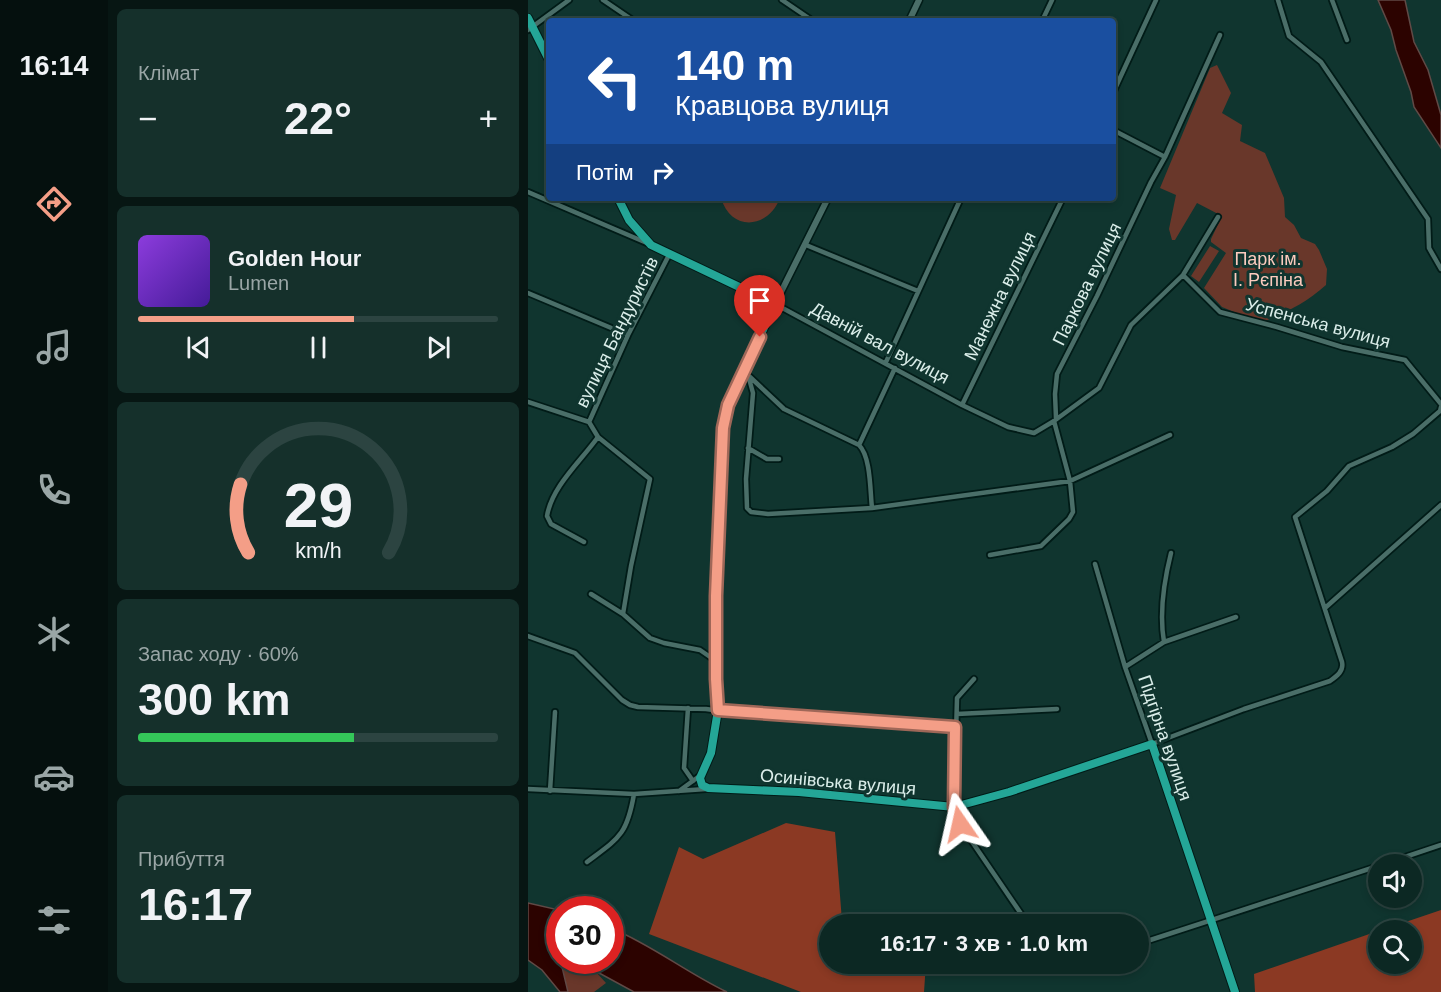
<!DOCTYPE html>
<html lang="uk">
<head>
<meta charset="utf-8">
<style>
	body { margin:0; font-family:Arial,sans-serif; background:#15302b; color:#f1f3f6; height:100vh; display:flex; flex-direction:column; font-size:22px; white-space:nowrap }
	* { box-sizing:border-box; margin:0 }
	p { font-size:20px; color:#9aa6a6 }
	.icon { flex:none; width:33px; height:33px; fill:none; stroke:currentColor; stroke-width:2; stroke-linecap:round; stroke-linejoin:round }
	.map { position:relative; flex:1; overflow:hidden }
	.panel { display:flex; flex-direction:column; gap:9px; padding:9px; background:#071613; width:420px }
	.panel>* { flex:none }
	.banner { position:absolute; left:18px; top:18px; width:570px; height:183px; border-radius:6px; box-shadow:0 3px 9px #0003,0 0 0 2px #2c4441; background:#1a4fa0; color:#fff; overflow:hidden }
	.fabs { position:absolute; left:840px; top:854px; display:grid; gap:12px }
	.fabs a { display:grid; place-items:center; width:54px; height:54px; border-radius:50%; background:#0c2823; box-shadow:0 3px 9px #0003,0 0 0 2px #2c4441; font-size:30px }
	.speed { position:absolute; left:18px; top:896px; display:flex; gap:12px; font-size:30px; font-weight:700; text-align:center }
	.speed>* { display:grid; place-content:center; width:78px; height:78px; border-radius:50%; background:#0c2823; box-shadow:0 3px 9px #0003,0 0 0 2px #2c4441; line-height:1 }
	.speed .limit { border:9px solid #d22; background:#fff; color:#111 }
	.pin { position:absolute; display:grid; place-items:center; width:51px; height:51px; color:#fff; margin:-62px -26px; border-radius:50% 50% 50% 0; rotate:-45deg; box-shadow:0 0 6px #0007 }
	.pin .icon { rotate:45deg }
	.me { position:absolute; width:66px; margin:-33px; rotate:349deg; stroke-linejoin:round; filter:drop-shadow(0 0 4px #0008) }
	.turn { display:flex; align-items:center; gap:21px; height:126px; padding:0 30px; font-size:27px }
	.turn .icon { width:78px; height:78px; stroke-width:2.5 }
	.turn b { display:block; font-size:42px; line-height:51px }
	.then { display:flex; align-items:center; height:57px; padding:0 30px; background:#0003; gap:12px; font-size:22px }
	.big { font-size:45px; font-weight:800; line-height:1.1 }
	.panel .card { flex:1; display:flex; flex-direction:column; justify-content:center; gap:9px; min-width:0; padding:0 21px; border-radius:9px; background:#15302b }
	.panel .dial { align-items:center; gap:0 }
	.dial svg { height:156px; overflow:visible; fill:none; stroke:#2c4441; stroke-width:7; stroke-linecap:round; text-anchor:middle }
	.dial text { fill:#f1f3f6; stroke:none }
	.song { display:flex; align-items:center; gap:18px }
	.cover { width:72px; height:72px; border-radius:9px; background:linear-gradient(135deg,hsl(270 70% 55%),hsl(260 70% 35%)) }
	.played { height:6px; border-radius:3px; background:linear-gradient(90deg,#f49e87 60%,#2c4441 60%) }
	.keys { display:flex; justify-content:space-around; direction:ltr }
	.heat { display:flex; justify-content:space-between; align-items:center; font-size:33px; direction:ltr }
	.charge { height:9px; border-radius:4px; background:linear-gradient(90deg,#34c759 60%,#2c4441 0) }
	.trip { position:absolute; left:291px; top:914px; width:330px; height:60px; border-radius:30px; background:#0c2823; box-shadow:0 3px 9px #0003,0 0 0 2px #2c4441; font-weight:800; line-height:60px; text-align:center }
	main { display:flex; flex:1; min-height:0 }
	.menu { display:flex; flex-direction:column; width:108px; justify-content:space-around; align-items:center; background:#05100e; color:#9aa6a6 }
	.menu .icon { width:42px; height:42px }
	.menu .on { color:#f49e87 }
	.menu b { font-size:27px; color:#f1f3f6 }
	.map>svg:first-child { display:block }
</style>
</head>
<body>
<main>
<nav class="menu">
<b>16:14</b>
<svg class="icon on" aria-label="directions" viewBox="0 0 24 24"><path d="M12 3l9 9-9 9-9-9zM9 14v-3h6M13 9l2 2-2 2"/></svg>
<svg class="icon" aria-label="music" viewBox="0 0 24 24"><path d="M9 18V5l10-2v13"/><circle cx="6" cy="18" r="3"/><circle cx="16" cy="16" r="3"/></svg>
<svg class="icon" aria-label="phone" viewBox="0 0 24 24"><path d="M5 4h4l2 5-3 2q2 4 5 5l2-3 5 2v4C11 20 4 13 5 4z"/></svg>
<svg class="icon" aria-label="climate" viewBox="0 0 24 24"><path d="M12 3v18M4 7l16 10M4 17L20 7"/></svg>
<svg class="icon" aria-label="car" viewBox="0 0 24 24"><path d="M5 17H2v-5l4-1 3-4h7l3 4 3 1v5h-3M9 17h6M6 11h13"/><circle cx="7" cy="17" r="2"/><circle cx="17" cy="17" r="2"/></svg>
<svg class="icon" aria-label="filters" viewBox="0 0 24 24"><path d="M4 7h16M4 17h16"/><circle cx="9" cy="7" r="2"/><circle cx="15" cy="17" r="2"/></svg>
</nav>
<section class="panel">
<div class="card"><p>Клімат</p>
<div class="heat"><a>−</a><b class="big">22°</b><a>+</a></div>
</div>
<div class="card">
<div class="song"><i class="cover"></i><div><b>Golden Hour</b><p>Lumen</p></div></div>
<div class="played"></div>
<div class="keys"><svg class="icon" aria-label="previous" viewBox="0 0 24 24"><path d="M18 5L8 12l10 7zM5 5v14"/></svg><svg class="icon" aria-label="pause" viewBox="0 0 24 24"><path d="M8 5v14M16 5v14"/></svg><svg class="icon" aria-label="next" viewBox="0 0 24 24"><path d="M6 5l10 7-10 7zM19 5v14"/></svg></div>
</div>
<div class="card dial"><svg viewBox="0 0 100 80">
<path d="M14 69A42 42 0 1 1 86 69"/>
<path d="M14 69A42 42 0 0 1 10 34" stroke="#f49e87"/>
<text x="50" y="56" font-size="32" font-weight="700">29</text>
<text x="50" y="72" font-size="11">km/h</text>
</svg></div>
<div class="card"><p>Запас ходу · 60%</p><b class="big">300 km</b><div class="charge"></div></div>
<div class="card"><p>Прибуття</p><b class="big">16:17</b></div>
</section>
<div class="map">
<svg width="913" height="992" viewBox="0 0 913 992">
	<rect width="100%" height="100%" fill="#10352f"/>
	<path fill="#69372a" d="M689,65l14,28 -9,20 20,12 -2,16 25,12 19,45 1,19 9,8 7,13 14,6 4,6 8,19 -1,16c-20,18 -41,28 -65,38l-39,-16 -18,-19 22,-35 -15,-11v-3l11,-23 -25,-13 -22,37h-3l-3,-11 7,-34 -16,-7 50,-120z
		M193,198h59c-12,31 -49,34 -59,0z
		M682,246l9,5 -20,31 -8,-6z
		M37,965l30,6 11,12 -12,9h-34l2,-22z"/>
	<path fill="#8b3923" d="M258,823l49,9 7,89 9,3h-21v39h96l-2,29h-123l-152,-58 30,-87 24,12z
		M913,910v82h-186l-1,-18 124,-43v32h34v-33h-30z"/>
	<path fill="#2c0300" stroke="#604a46" stroke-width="1.5" d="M850,0h27l9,42 14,28 13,45v33l-27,-41 -3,-15 -15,-42 -5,-20z
		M0,903l31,7 1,50h50l1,-32c41,17 76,45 116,64h-93l-33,-18 -31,-11 -8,4 6,25h-8l-18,-22 -14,-10z"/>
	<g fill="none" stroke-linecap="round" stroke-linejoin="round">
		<g stroke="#011b17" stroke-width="8">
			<path id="minor" d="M75,0l31,21
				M254,0l31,21
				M750,0l11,36 32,26 107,157 1,29 12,21
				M804,0l15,40
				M514,21l10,-21
				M0,30l41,-30
				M585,93l43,-93
				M585,130l52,27
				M0,192l119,51
				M278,245l112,46
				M655,275l37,37 57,15 65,20 63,13 36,44
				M0,293l100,42
				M247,304l187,101 46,22 26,6 20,-12 45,-33 32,-63 52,-50 35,-58
				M358,362l75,-164
				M220,375l5,18 -7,86 1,29 4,4 17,2 104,-6 198,-27 100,-46
				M222,377l34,32 75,36c12,12 11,46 13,63
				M0,402l61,20 9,15 52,42 -19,87 -8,48
				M434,405l101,-207
				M528,418l-1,-24 2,-20 40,-78 54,-114 14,-25 55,-122
				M61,422l39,-87 42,-82
				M331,445l36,-77
				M220,448l19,11h12
				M56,542l-33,-18 -4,-8c5,-30 34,-55 51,-79
				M462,555l51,-9 28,-27 4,-7 -3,-31 -16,-60
				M567,564l30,103 27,77 92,-35 86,-28c7,-5 14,-10 12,-19l-47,-145 32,-26 22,-25 43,-19 21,-13 27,-23 1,-4
				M63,594l32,20 27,24 14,5 36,7 16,11
				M797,608l116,-103
				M0,636l47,17 47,47 8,5 8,2 68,2 29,4 220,14
				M636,642c-5,-29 0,-61 7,-89
				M597,667l39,-25 72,-25
				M446,679l-17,19 -3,109 6,17 68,100
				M160,708l-4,60 9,13
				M429,714l100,-5
				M0,789l106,5 72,-5
				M22,791l5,-79
				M151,791l22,-16
				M59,862c32,-24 40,-27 47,-68
				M856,864l57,-19
				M610,944l240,-78
				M526,963l4,6 20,-6"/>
		</g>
		<g stroke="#011b17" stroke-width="9">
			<path id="tertiary" d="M381,21l10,-21
				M247,304l53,-106"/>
		</g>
		<g stroke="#011b17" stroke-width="10">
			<path id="primary" d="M0,18l21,42
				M90,198l11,22 22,25 124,59 -42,90 -10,34 -6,147 -1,104 2,31 -7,43 -11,25 2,7 6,3 91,4 155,15 55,-15 143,-48 83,248"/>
		</g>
		<use href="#minor" stroke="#4a6e68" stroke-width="4.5"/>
		<use href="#tertiary" stroke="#4a6e68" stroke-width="6"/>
		<use href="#primary" stroke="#24a697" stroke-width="8"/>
	</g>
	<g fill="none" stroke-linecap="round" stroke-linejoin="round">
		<g stroke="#9f6758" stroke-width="15">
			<path id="route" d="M232,337l-32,68 -5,23 -7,168v83l2,31 237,17 -1,80 6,17"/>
		</g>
		<use href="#route" stroke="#f49e87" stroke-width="10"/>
	</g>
	<g text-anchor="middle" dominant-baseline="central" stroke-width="6" stroke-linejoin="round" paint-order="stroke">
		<g font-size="18" fill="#fccbbe" stroke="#10352f">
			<text x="740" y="259">Парк ім.<tspan x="740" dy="21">І. Рєпіна</tspan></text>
		</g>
		<g font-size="18" fill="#dbeeea" stroke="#10352f">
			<text transform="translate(559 284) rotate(-64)">Паркова вулиця</text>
			<text transform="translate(472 296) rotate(-64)">Манежна вулиця</text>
			<text transform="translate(790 323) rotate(15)">Успенська вулиця</text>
			<text transform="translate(89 332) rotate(-64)">вулиця Бандуристів</text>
			<text transform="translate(352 343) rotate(28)">Давній вал вулиця</text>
			<text transform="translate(637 738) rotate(71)">Підгірна вулиця</text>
			<text transform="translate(310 782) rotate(5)">Осинівська вулиця</text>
		</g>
	</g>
</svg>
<div class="fabs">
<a><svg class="icon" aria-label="sound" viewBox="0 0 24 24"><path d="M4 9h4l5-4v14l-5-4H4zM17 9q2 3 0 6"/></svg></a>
<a><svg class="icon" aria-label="search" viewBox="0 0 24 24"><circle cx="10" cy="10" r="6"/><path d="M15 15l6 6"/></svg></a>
</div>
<div class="speed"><div class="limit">30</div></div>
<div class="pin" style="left:232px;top:337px;background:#d93025"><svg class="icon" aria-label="arrive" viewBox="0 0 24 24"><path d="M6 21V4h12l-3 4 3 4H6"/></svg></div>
<svg class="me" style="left:432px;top:824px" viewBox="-20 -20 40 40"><path d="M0-17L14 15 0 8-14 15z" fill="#f49e87" stroke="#fff" stroke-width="4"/></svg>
<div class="trip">16:17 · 3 хв · 1.0 km</div>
<div class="banner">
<div class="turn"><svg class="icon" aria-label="left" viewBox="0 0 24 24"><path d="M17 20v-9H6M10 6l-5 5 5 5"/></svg><div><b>140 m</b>Кравцова вулиця</div></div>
<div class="then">Потім<svg class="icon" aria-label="right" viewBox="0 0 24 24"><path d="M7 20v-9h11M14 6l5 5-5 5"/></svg></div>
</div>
</div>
</main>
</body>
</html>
